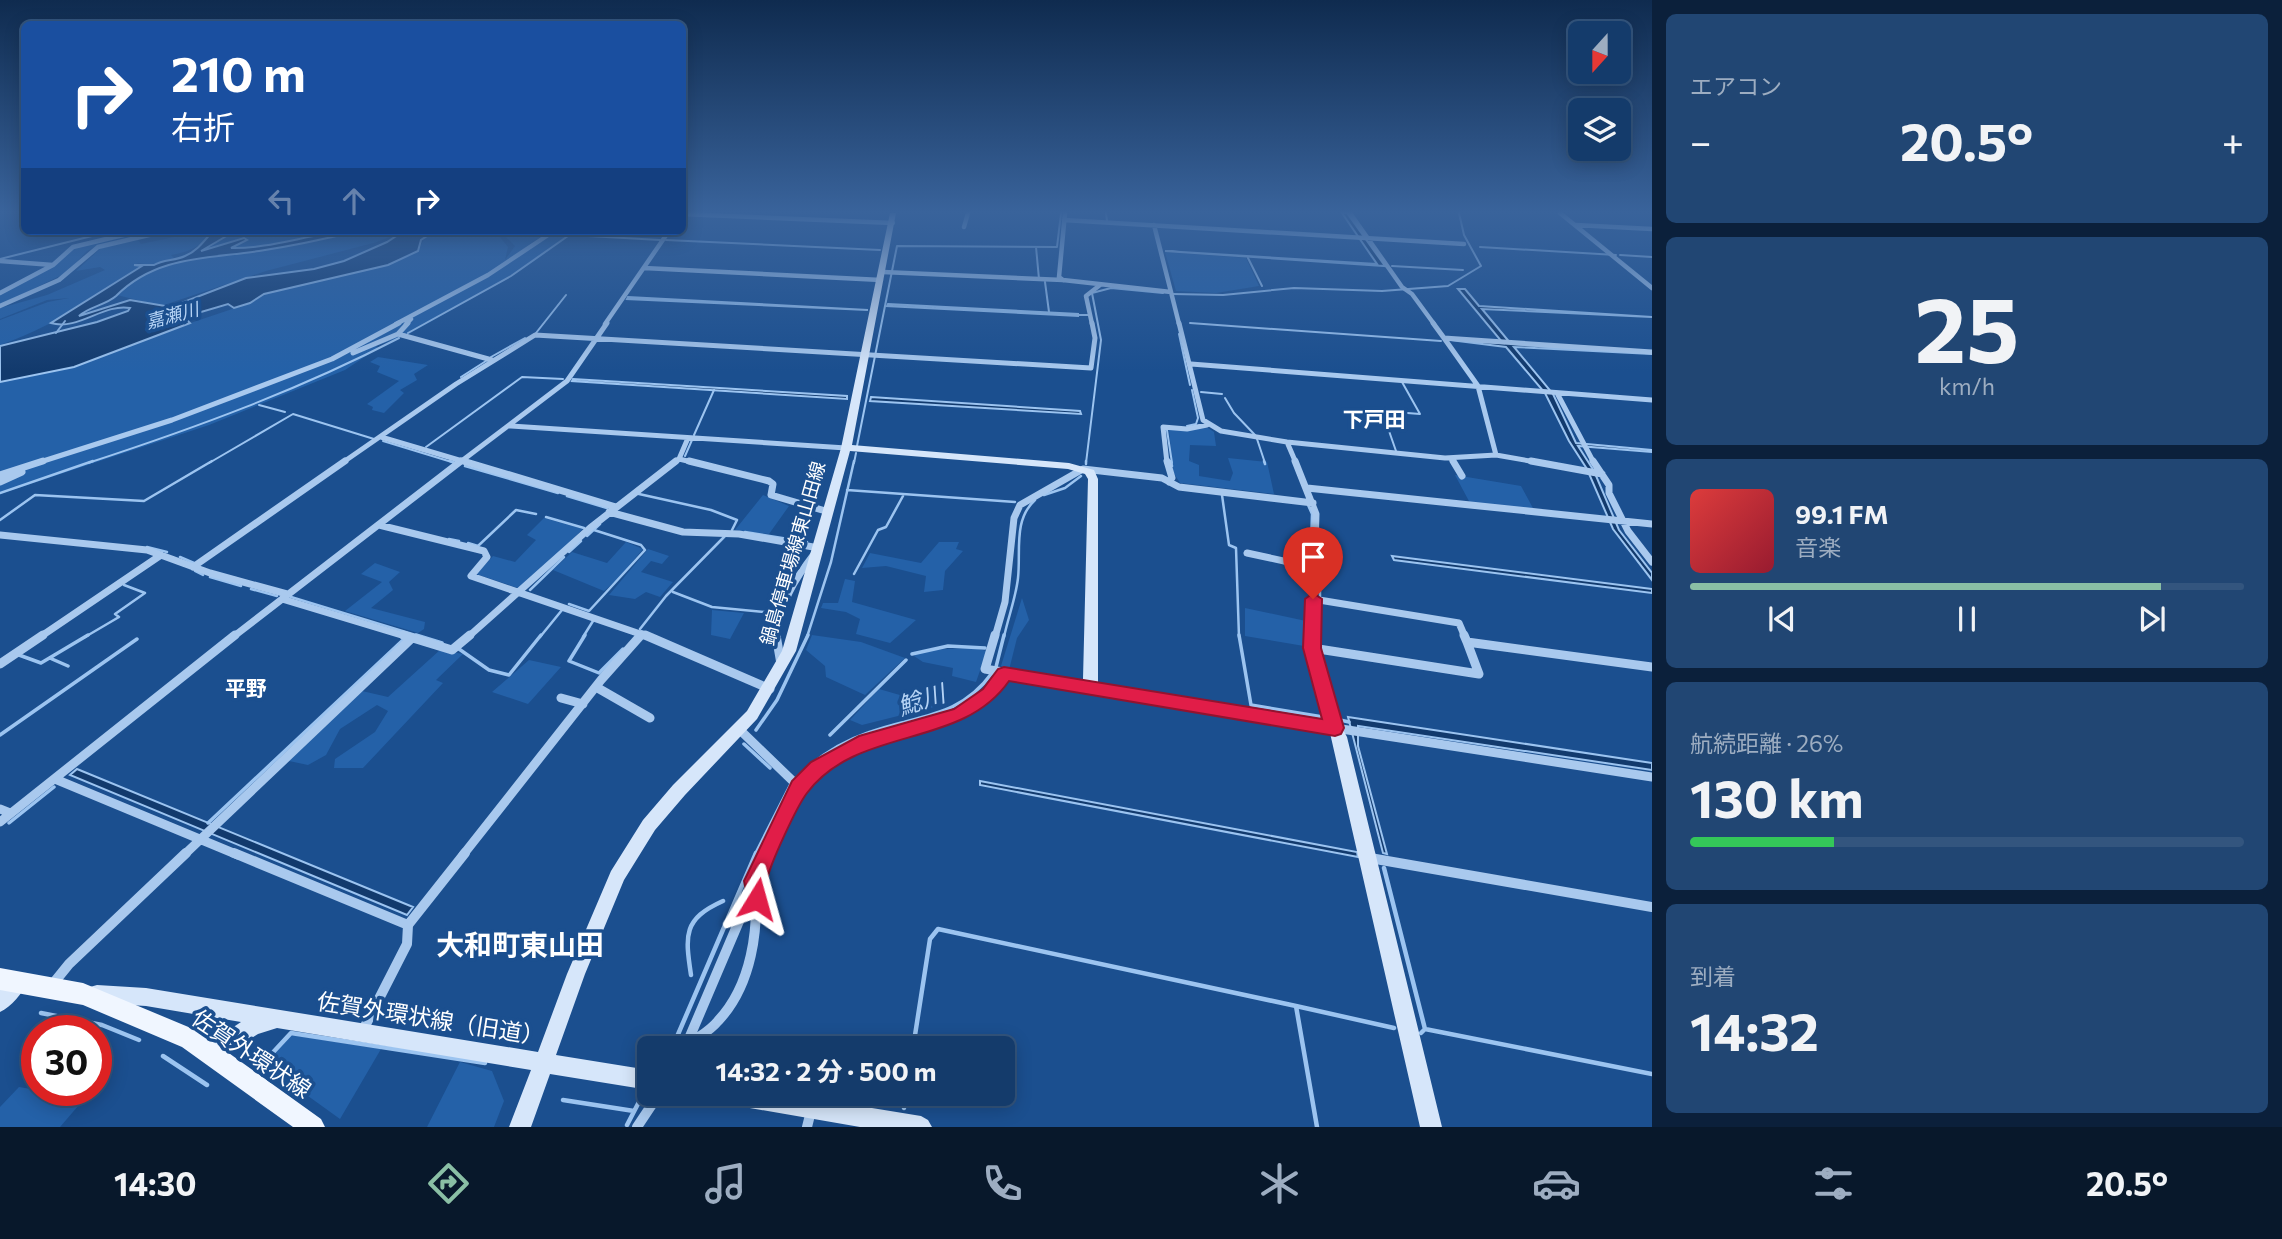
<!DOCTYPE html>
<html lang="ja">
<head>
<meta charset="utf-8">
<style>
	body { margin:0; font-family:Commissioner,"Noto Sans JP",sans-serif; background:#214673; color:#f1f3f6; height:100vh; display:flex; flex-direction:column; font-size:26px; white-space:nowrap }
	* { box-sizing:border-box; margin:0 }
	p { font-size:23px; color:#9dadc1 }
	.icon { flex:none; width:38px; height:38px; fill:none; stroke:currentColor; stroke-width:2; stroke-linecap:round; stroke-linejoin:round }
	.map { position:relative; flex:1; overflow:hidden }
	.panel { display:flex; flex-direction:column; gap:14px; padding:14px; background:#0b203b; width:630px }
	.panel>* { flex:none }
	.top-card { position:absolute; left:21px; top:21px; width:665px; height:214px; border-radius:10px; box-shadow:0 4px 18px #0003,0 0 0 2px #33557e; background:#1a4fa0; color:#fff; overflow:hidden }
	.needle { width:46px; rotate:201deg }
	.controls { position:absolute; left:1568px; top:21px; display:grid; gap:14px }
	.controls a { display:grid; place-items:center; width:63px; height:63px; border-radius:10px; background:#143b6b; box-shadow:0 4px 18px #0003,0 0 0 2px #33557e; font-size:35px }
	.speed { position:absolute; left:21px; top:1015px; display:flex; gap:14px; font-size:35px; font-weight:700; text-align:center }
	.speed>* { display:grid; place-content:center; width:91px; height:91px; border-radius:50%; background:#143b6b; box-shadow:0 4px 18px #0003,0 0 0 2px #33557e; line-height:1 }
	.speed .limit { border:10px solid #d22; background:#fff; color:#111 }
	.pin { position:absolute; display:grid; place-items:center; width:60px; height:60px; color:#fff; margin:-72px -30px; border-radius:50% 50% 50% 0; rotate:-45deg; box-shadow:0 0 7px #0007 }
	.pin .icon { rotate:45deg }
	.me { position:absolute; width:77px; margin:-38px; rotate:8deg; stroke-linejoin:round; filter:drop-shadow(0 0 5px #0008) }
	.turn { display:flex; align-items:center; gap:24px; height:147px; padding:0 35px; font-size:32px }
	.turn .icon { width:91px; height:91px; stroke-width:2.5 }
	.turn b { display:block; font-size:49px; line-height:60px }
	.lanes { display:flex; align-items:center; height:66px; padding:0 35px; background:#0003; justify-content:center; gap:35px; direction:ltr }
	.lanes .off { opacity:.35 }
	.big { font-size:52px; font-weight:700; line-height:1.1 }
	.panel .card { flex:1; display:flex; flex-direction:column; justify-content:center; gap:10px; min-width:0; padding:0 24px; border-radius:10px; background:#214673 }
	.panel .dial { align-items:center; gap:0 }
	.dial b { font-size:91px; line-height:1 }
	.song { display:flex; align-items:center; gap:21px }
	.cover { width:84px; height:84px; border-radius:10px; background:linear-gradient(135deg,hsl(0 70% 55%),hsl(350 70% 35%)) }
	.played { height:7px; border-radius:4px; background:linear-gradient(90deg,#8abfa5 85%,#33557e 85%) }
	.keys { display:flex; justify-content:space-around; direction:ltr }
	.heat { display:flex; justify-content:space-between; align-items:center; font-size:38px; direction:ltr }
	.charge { height:10px; border-radius:5px; background:linear-gradient(90deg,#34c759 26%,#33557e 0) }
	.trip { position:absolute; left:637px; top:1036px; width:378px; height:70px; border-radius:10px; background:#143b6b; box-shadow:0 4px 18px #0003,0 0 0 2px #33557e; font-weight:700; line-height:70px; text-align:center }
	.tab-bar { display:flex; height:112px; justify-content:space-around; align-items:center; background:#08182b; color:#9dadc1 }
	.tab-bar .icon { width:49px; height:49px }
	.tab-bar .on { color:#8abfa5 }
	.tab-bar b { font-size:32px; color:#f1f3f6 }
	main { display:flex; flex:1; min-height:0 }
	.map>svg:first-child { display:block }
</style>
</head>
<body>
<main>
<div class="map">
<svg width="1652" height="1127" viewBox="0 0 1652 1127">
	<rect width="100%" height="100%" fill="#1b4f8f"/>
	<path fill="#2461a8" d="M123,231h38l-65,15 -9,5 -21,22 -66,32v-13l53,-29 18,-16z
		M180,231h33c-13,15 -20,20 -42,24l3,3 -20,7 -18,-2 7,3c-31,27 -104,66 -143,79v-25l48,-18 21,-4 -22,2 -47,19v-11l47,-13 58,-25 -5,-3 -24,4 25,-23 37,-8 3,4 38,-8z
		M235,231h107l-62,14 -50,3 14,-10 -44,13z
		M358,231h46l-27,11 -111,29 -105,35 -44,-11c15,-40 198,-54 241,-64z
		M436,231h59l13,16 -3,13 10,-14 -15,-15h50l-22,14 31,-14h18l-66,46 -104,58 -31,11 2,2 -33,22 -136,55 -209,69v-121l146,-35 104,-35 14,-9 124,-30 30,-13 6,-12z
		M1165,252l81,6 13,28 -43,7 -40,-2z
		M378,357l50,8 -14,9 3,6 -17,10 4,3 -20,20 -12,-3 1,-3 -6,-3 32,-23 -22,-9 3,-6 -10,-4z
		M1208,428l6,4 2,14 -26,-1 -1,16 10,4v11l31,5 3,-8 -5,-15 39,4 7,32 -94,-11 -7,-11 -4,-42z
		M1455,475l66,11 13,24 -64,-7z
		M763,495l26,11 -20,28 -34,-4z
		M544,518l39,11 -62,60 -45,-15 17,-18 22,6 21,-22 -9,-5z
		M626,542l17,7 -25,30 -14,12 -51,-21 19,-18 35,11z
		M939,542h20l-3,7 7,2 -18,20 -2,19 -19,2 2,-16 -40,-10 -24,2 8,-15 51,10z
		M648,549l21,7 -7,8 -11,-3 -10,11 32,10 -13,15 -14,-5 -11,7 -26,-4z
		M375,563l25,9 -11,10 4,8 -22,18 54,14 -1,7 -6,4 -73,-22 37,-29 -21,-8z
		M845,579l10,2 -3,21 64,18 -26,23 -34,-9 4,-15 -14,-7 -25,-4 2,-5h15z
		M1022,598l7,22 -12,18 -8,32 -8,-4z
		M1245,608l61,13 -2,25 -59,-10z
		M712,610l32,3 -14,26 -19,-4z
		M812,635l49,7 44,16 -40,37 -39,-18 -1,-11 -19,-16z
		M973,648l14,3 -11,31 -24,-6 1,-8 -30,-6 -9,-6 9,-6z
		M440,650l23,4 -27,26 7,3 -80,85h-29l1,-9 40,-27 13,-21 -11,-6 -37,24 -14,26 -18,10 -19,-4 73,-70 26,6z
		M529,660l32,7 -33,37 -36,-12z
		M879,689l59,17 -76,19 -12,-5z
		M291,1035l90,14 -41,70 -75,-54z
		M460,1062l32,9 12,30 -10,26h-67z
		M19,1087l66,11 -25,29h-60v-20z"/>
	<path fill="#123a6d" stroke="#9cc4f0" stroke-width="2" d="M1342,213h5l38,53 -220,-15 212,13z
		M213,231h22l-34,20 43,-13 3,2 -16,8c43,1 85,-17 127,-17 -33,8 -66,15 -99,20 -54,8 -103,5 -143,45 -10,9 -28,11 -37,20l51,-16 41,7 75,-29 68,-9 30,-8 43,-19 17,-11h31l-14,9 -3,11 -30,14 -124,29 -14,9 -16,5 -6,-4 -44,13 6,6 -116,44 -74,15v-36l97,-24 31,-11 2,-3c-26,-5 -52,23 -79,15l91,-57 -8,-1h20c9,-6 21,-4 31,-9 14,-6 21,-18 28,-25z
		M1458,289h7l14,17 173,11 -170,-8 29,35 141,10 -138,-7 39,47 23,49 76,7v2l-74,-6 16,25 25,59 33,43v7l-39,-51 -26,-60 -18,-28 -24,-48 -39,-46 -56,-7 53,3z
		M628,297l240,13 -241,-11z
		M888,304l190,10v2l-191,-10z
		M573,379l274,17v3l-275,-18z
		M871,397l209,14 1,3 -211,-13z
		M1392,556l260,33v4l-258,-33z
		M1348,717l304,46v7l-294,-44v20l29,108 -4,-1z
		M77,769l336,138 -6,8 -337,-140z
		M980,781l377,71 1,5 -378,-72z"/>
	<g fill="none" stroke-linecap="round" stroke-linejoin="round">
		<path stroke="#9cc4f0" stroke-width="2" d="M1106,213l1,8
			M570,235l90,5
			M666,240l214,10
			M1036,247l3,32
			M1480,247l136,8
			M1620,255l32,2
			M1248,258l14,28
			M0,259l112,-28
			M1392,266l71,4
			M1045,282l4,30
			M1173,294l50,1 71,-7 88,3 66,-5 33,-20 -17,-31 -5,-22
			M1078,315h11
			M1190,323l251,18
			M56,333l9,-12
			M408,333l103,-57 64,-45
			M536,333l30,-38
			M1179,334l11,51
			M491,357l34,-19
			M461,377l25,-16
			M1201,392l21,2
			M1225,398l9,15 21,22
			M259,405l26,7
			M1187,426l9,-2 2,-6 -6,-28
			M1167,430l5,33
			M694,435l20,-45
			M1257,439l8,24
			M383,441l72,22
			M857,446l40,-200 160,1 4,-34
			M426,447l96,-70 41,2
			M1396,451l-14,-40 38,3 -18,-32
			M685,456l7,-16
			M88,463c107,-35 211,-73 311,-125
			M209,463l84,-49 81,25
			M854,463l2,-10
			M1086,463l15,-123 -9,-47 19,-5 52,5"/>
		<path stroke="#9cc4f0" stroke-width="2.5" d="M450,461l5,2
			M1171,461l1,5
			M1264,461l1,3
			M1086,464v-3
			M465,466l93,27
			M847,490l168,12
			M0,493l93,-32
			M639,494l72,16 26,10 -5,10
			M1044,495l21,-7 16,-12
			M1222,495l7,50 7,3 3,89
			M567,496l40,12
			M1308,505l4,9 -1,30
			M546,517l38,11
			M0,520l35,-25 109,6 68,-40
			M745,532l62,10
			M587,536l13,-12
			M449,539l10,2
			M468,543l10,3 38,-36 20,4
			M147,547l20,5
			M1311,550v14
			M569,552l12,-11
			M180,557l14,6
			M1310,569v14
			M195,571l8,4
			M854,574l24,-44 8,-3 17,-31
			M210,577l31,9
			M1320,588v8
			M251,589l26,7
			M530,590l34,-33
			M673,592l39,15 63,6
			M291,597l131,40
			M569,604l20,7 56,-61 -4,-5 -47,-15
			M640,629l26,-33 59,-60
			M85,637l34,-20 -4,-3 30,-21 -21,-8
			M540,637l22,-27
			M583,637l10,-16
			M807,637l24,-75 23,-101
			M1004,637c4,-19 12,-40 14,-59 3,-27 -5,-58 17,-78
			M1317,637l2,-34"/>
		<path stroke="#9cc4f0" stroke-width="3.5" d="M416,635l26,8
			M585,635l-16,26 30,12 24,-24
			M1239,635l12,70 72,12
			M1317,645v-10
			M459,649l30,21 20,5 32,-40
			M1319,652l21,68 9,2
			M912,654l36,-8 37,2
			M19,655l22,8 47,-28
			M52,659l16,7
			M996,667l8,-32
			M756,730l21,-30 31,-65
			M0,735l137,-96
			M830,735l76,-75
			M744,744l26,24
			M795,780c21,-22 44,-37 73,-47 48,-18 91,-14 124,-60
			M9,823l45,-36
			M208,823l195,-183
			M755,855l36,-71"/>
		<path stroke="#9cc4f0" stroke-width="4.5" d="M1384,868l41,161 -4,4
			M691,975c-6,-40 -8,-56 32,-74
			M41,1013l61,12 37,15
			M1425,1029l227,45
			M673,1046l83,-193
			M913,1048l17,-109 8,-10 358,77
			M163,1056l44,29
			M265,1061l26,-28 194,30
			M563,1100l71,11
			M904,1108l2,-14
			M627,1125l13,-25
			M1317,1127l-21,-121 98,22"/>
		<path stroke="#a9c9ee" stroke-width="4.5" d="M1350,213l52,74 10,7 22,30
			M1560,213l92,75
			M682,214l211,9
			M1064,220l400,24
			M1154,225l17,67
			M1576,225l76,4
			M964,227l4,-14
			M0,261l53,4
			M644,268l237,12
			M883,272l180,8 108,12 8,32
			M1063,280l-4,-3 6,-64
			M0,293l53,-28 20,-18 67,-16
			M0,306l59,-26 39,-33 68,-16
			M396,324l92,-49 66,-44
			M406,324l5,-5
			M605,324l64,-93
			M1092,324l-6,-28 14,-11"/>
		<path stroke="#a9c9ee" stroke-width="5" d="M1179,323l24,97 18,11 66,11 158,16 51,-3 45,8
			M1433,323l11,15 208,14
			M398,334l94,26
			M1444,338l34,48 18,69
			M353,353l45,-19 10,-11
			M1191,364l461,36
			M1557,393l37,70
			M511,426l335,22
			M381,437l88,26
			M1287,442l9,21
			M1451,458l3,5
			M679,459l17,4
			M37,463l135,-43 160,-61 67,-36
			M342,463l114,-79 79,-49 556,33 4,-30 -3,-15
			M459,463l108,-82 40,-58
			M674,463l5,-4 9,-21
			M1167,463l-4,-36 24,2 20,-4"/>
		<path stroke="#a9c9ee" stroke-width="7" d="M463,461l153,46
			M689,461l80,20 4,3 -2,11 58,17
			M1167,461l5,17 -3,4
			M1295,461l21,53 -4,123
			M1453,461l9,15
			M1531,461l71,13
			M1593,461l16,24v8l19,38 24,31
			M0,475l43,-14
			M0,482l22,-10
			M1307,488l345,36
			M609,512l74,20 56,2 80,14
			M379,525l105,26 3,6 -16,19 178,61
			M0,535l147,15 63,23 77,21
			M1247,553l69,15
			M193,567l152,-106
			M282,599l126,38
			M1313,599l146,24 6,14
			M40,637l121,-82
			M233,637l228,-176
			M468,637l122,-109 86,-67
			M639,637l3,-3
			M776,637c3,-32 19,-58 38,-83
			M995,637l10,-35 9,-84 6,-13 63,-36 79,9 17,9 134,16"/>
		<path stroke="#a9c9ee" stroke-width="9" d="M403,635l49,15 18,-15
			M645,635l125,54
			M776,635l5,29
			M995,635l-10,34 108,18
			M1312,635v13l23,80 317,49
			M1464,635l3,7 185,25
			M1312,648l167,26 -12,-32
			M0,664l43,-29
			M596,687l54,31
			M561,698l22,6
			M740,730l59,57
			M55,779l183,76
			M0,809l10,4
			M0,822l235,-187
			M184,855l228,-217
			M463,855l138,-175 40,-45
			M767,855c12,-28 23,-59 44,-80 41,-43 105,-36 153,-65 16,-10 28,-22 40,-36"/>
		<path stroke="#a9c9ee" stroke-width="10" d="M234,853l174,72 -1,19 -45,88
			M1370,858l282,49
			M408,925l57,-72
			M52,985l17,-21 117,-111
			M688,1045c10,-8 22,-14 30,-24 34,-36 41,-92 37,-139
			M685,1048l83,-195
			M637,1127l22,-33
			M807,1127l4,-16"/>
		<path fill="#d6e6fa" fill-rule="evenodd" d="M890,213h6l-44,232 217,18 25,7 4,9v204l242,41 7,13 95,390h-22l-90,-394 -242,-42 -5,-12 5,-200 -3,-5 -17,-5 -218,-18 -54,200 -39,68 -72,76 -30,35 -31,50 -39,94 -29,81 93,15v20l-99,-16 -19,53h-22l22,-57 -254,-42 -19,6 -46,29 -7,-3 -3,-7 3,-7 36,-24 -95,-16 -49,-3 -7,-2 -2,-7 2,-7 7,-2 49,3 392,64 29,-78 44,-103 32,-51 30,-35 74,-74 35,-60 59,-203z
			M18,973l7,2 2,7c-4,11 -16,25 -27,30v-24l11,-13z
			M717,1094h69l135,22 7,4 4,7h-72l-133,-23 -7,-3z"/>
		<path fill="#f0f6ff" fill-rule="evenodd" d="M0,968l83,15 115,48 123,88 4,8h-32l-111,-80 -99,-42 -83,-15z"/>
	</g>
	<linearGradient id="sky" x2="0" y2="1"><stop stop-color="#0f2b4f"/><stop offset="0.57" stop-color="#39639b"/><stop offset="1" stop-color="#39639b" stop-opacity="0"/></linearGradient>
	<rect width="1652" height="371" fill="url(#sky)"/>
	<path fill="#e11d48" stroke="#92132f" stroke-width="2" d="M1313,593l9,6 -1,49 23,80 -3,6 -6,2 -326,-55c-48,69 -151,44 -202,112 -10,13 -37,71 -40,87 -2,10 3,17 -2,26l-8,3 -8,-3 -5,-25 48,-100 19,-19 48,-26 95,-27 29,-20 15,-20 6,-2 318,52 -19,-71 2,-49z"/>
	<g text-anchor="middle" dominant-baseline="central" stroke-width="7" stroke-linejoin="round" paint-order="stroke">
		<g font-size="18" font-style="italic" fill="#b5d3f5" stroke="#1b4f8f">
			<text transform="translate(172 315) rotate(-15)">嘉瀬川</text>
		</g>
		<g font-size="19" fill="#fff" stroke="#1b4f8f">
			<text transform="translate(792 553) rotate(-74)">鍋島停車場線東山田線</text>
		</g>
		<g font-size="21" font-weight="bold" fill="#fff" stroke="#1b4f8f">
			<text x="1374" y="418">下戸田</text>
			<text x="246" y="687">平野</text>
		</g>
		<g font-size="23" fill="#fff" stroke="#1b4f8f">
			<text transform="translate(431 1018) rotate(9)">佐賀外環状線（旧道）</text>
			<text transform="translate(252 1053) rotate(34)">佐賀外環状線</text>
		</g>
		<g font-size="24" font-style="italic" fill="#b5d3f5" stroke="#1b4f8f">
			<text transform="translate(921 699) rotate(-18)">鯰川</text>
		</g>
		<g font-size="28" font-weight="bold" fill="#fff" stroke="#1b4f8f">
			<text x="520" y="944">大和町東山田</text>
		</g>
	</g>
</svg>
<div class="controls">
<a><svg class="needle" viewBox="-14 -14 28 28"><path d="M0-13l5 13h-10z" fill="#e53935"/><path d="M0 13l5-13h-10z" fill="#9dadc1"/></svg></a>
<a><svg class="icon" aria-label="layers" viewBox="0 0 24 24"><path d="M12 4l9 5-9 5-9-5zM3 14l9 5 9-5"/></svg></a>
</div>
<div class="speed"><div class="limit">30</div></div>
<div class="pin" style="left:1313px;top:599px;background:#d93025"><svg class="icon" aria-label="arrive" viewBox="0 0 24 24"><path d="M6 21V4h12l-3 4 3 4H6"/></svg></div>
<svg class="me" style="left:757px;top:899px" viewBox="-20 -20 40 40"><path d="M0-17L14 15 0 8-14 15z" fill="#e11d48" stroke="#fff" stroke-width="4"/></svg>
<div class="trip">14:32 · 2 分 · 500 m</div>
<div class="top-card">
<div class="turn"><svg class="icon" aria-label="right" viewBox="0 0 24 24"><path d="M7 20v-9h11M14 6l5 5-5 5"/></svg><div><b>210 m</b>右折</div></div>
<div class="lanes"><svg class="icon off" aria-label="left" viewBox="0 0 24 24"><path d="M17 20v-9H6M10 6l-5 5 5 5"/></svg><svg class="icon off" aria-label="ahead" viewBox="0 0 24 24"><path d="M12 20V5M6 11l6-6 6 6"/></svg><svg class="icon" aria-label="right" viewBox="0 0 24 24"><path d="M7 20v-9h11M14 6l5 5-5 5"/></svg></div>
</div>
</div>
<section class="panel">
<div class="card"><p>エアコン</p>
<div class="heat"><a>−</a><b class="big">20.5°</b><a>+</a></div>
</div>
<div class="card dial"><b>25</b><p>km/h</p></div>
<div class="card">
<div class="song"><i class="cover"></i><div><b>99.1 FM</b><p>音楽</p></div></div>
<div class="played"></div>
<div class="keys"><svg class="icon" aria-label="previous" viewBox="0 0 24 24"><path d="M18 5L8 12l10 7zM5 5v14"/></svg><svg class="icon" aria-label="pause" viewBox="0 0 24 24"><path d="M8 5v14M16 5v14"/></svg><svg class="icon" aria-label="next" viewBox="0 0 24 24"><path d="M6 5l10 7-10 7zM19 5v14"/></svg></div>
</div>
<div class="card"><p>航続距離 · 26%</p><b class="big">130 km</b><div class="charge"></div></div>
<div class="card"><p>到着</p><b class="big">14:32</b></div>
</section>
</main>
<nav class="tab-bar">
<b>14:30</b>
<svg class="icon on" aria-label="directions" viewBox="0 0 24 24"><path d="M12 3l9 9-9 9-9-9zM9 14v-3h6M13 9l2 2-2 2"/></svg>
<svg class="icon" aria-label="music" viewBox="0 0 24 24"><path d="M9 18V5l10-2v13"/><circle cx="6" cy="18" r="3"/><circle cx="16" cy="16" r="3"/></svg>
<svg class="icon" aria-label="phone" viewBox="0 0 24 24"><path d="M5 4h4l2 5-3 2q2 4 5 5l2-3 5 2v4C11 20 4 13 5 4z"/></svg>
<svg class="icon" aria-label="climate" viewBox="0 0 24 24"><path d="M12 3v18M4 7l16 10M4 17L20 7"/></svg>
<svg class="icon" aria-label="car" viewBox="0 0 24 24"><path d="M5 17H2v-5l4-1 3-4h7l3 4 3 1v5h-3M9 17h6M6 11h13"/><circle cx="7" cy="17" r="2"/><circle cx="17" cy="17" r="2"/></svg>
<svg class="icon" aria-label="filters" viewBox="0 0 24 24"><path d="M4 7h16M4 17h16"/><circle cx="9" cy="7" r="2"/><circle cx="15" cy="17" r="2"/></svg>
<b>20.5°</b>
</nav>
</body>
</html>
